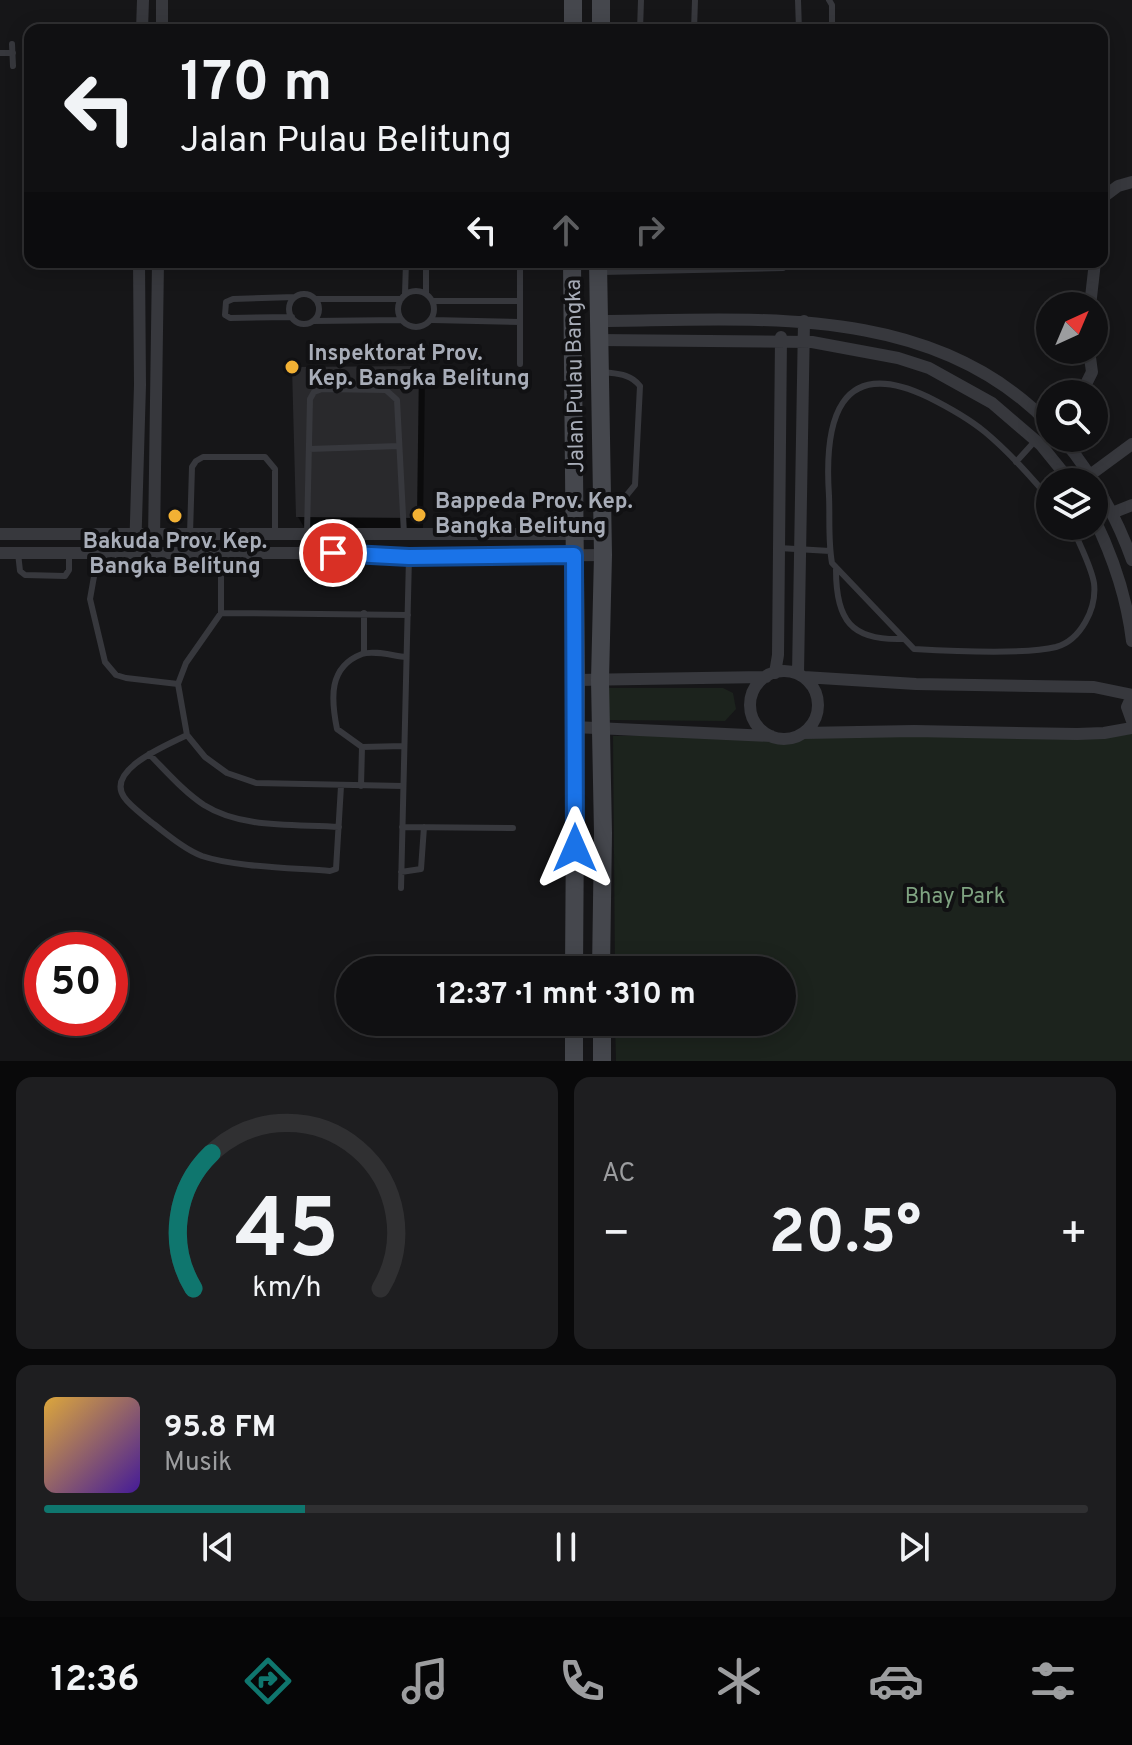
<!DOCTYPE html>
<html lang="id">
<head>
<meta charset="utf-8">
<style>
	body { margin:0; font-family:Overpass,sans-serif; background:#1e1e20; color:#f1f3f6; height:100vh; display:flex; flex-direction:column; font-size:30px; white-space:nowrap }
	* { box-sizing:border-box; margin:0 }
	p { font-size:26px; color:#9c9d9f }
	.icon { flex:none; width:44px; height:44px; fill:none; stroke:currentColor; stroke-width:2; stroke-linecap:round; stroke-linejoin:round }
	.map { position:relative; height:1061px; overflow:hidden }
	.details { display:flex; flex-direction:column; gap:16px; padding:16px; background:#09090a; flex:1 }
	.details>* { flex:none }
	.guide { position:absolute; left:24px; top:24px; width:1084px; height:244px; border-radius:16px; box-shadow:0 4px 20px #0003,0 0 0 2px #303032; background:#101012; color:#f1f3f6; overflow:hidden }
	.needle { width:52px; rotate:44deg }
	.controls { position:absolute; left:1036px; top:292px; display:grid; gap:16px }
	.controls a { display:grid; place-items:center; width:72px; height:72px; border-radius:50%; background:#101012; box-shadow:0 4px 20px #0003,0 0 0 2px #303032; font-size:40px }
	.speed { position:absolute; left:24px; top:932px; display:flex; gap:16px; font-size:40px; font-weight:700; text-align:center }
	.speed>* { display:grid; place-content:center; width:104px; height:104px; border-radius:50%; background:#101012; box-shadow:0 4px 20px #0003,0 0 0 2px #303032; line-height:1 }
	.speed .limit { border:12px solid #d22; background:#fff; color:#111 }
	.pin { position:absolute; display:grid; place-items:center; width:68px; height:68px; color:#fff; margin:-34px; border:4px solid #fff; border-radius:50%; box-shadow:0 2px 8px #0007 }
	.me { position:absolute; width:88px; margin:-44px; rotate:0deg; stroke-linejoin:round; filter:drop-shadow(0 0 6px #0008) }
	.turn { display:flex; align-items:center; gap:28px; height:168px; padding:0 24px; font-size:36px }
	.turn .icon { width:104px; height:104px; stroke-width:2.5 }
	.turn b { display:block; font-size:56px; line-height:68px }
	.lanes { display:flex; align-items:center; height:76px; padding:0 24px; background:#0003; justify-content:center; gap:40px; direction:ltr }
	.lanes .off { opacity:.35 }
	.big { font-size:60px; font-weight:700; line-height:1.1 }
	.details .card { flex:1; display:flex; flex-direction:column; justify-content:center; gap:12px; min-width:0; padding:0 28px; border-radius:16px; background:#1e1e20 }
	.details .dial { align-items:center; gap:0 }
	.dial svg { height:208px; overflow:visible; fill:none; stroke:#303032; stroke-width:7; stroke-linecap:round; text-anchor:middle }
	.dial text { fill:#f1f3f6; stroke:none }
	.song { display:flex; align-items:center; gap:24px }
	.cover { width:96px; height:96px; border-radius:12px; background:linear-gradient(135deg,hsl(40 70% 55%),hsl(260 70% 35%)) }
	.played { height:8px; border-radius:4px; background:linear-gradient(90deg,#0f766e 25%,#303032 25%) }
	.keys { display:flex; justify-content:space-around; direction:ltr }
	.heat { display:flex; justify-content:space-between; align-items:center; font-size:44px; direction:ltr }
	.details .tiles { flex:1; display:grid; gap:16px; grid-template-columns:1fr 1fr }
	.card:last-child { grid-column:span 2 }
	.trip { position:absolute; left:336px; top:956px; width:460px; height:80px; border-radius:40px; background:#101012; box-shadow:0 4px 20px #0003,0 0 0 2px #303032; font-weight:700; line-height:80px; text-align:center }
	.tabs { display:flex; height:128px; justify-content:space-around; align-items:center; background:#060607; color:#9c9d9f }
	.tabs .icon { width:56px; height:56px }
	.tabs .active { color:#0f766e }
	.tabs b { font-size:36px; color:#f1f3f6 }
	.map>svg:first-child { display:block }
</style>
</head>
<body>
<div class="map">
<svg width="1132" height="1061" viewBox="0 0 1132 1061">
	<rect width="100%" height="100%" fill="#161618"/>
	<path fill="#1c231d" d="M609,688h114l10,5 3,16 -11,12 -116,-1z
		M1132,730v331h-516l-1,-39h167v-52h-167l-2,-234z"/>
	<path fill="#0007" d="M418,368l7,13 -2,148h-118l-7,-12z"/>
	<path fill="#29292c" d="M419,366l-2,152 -121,-1 -4,-150z"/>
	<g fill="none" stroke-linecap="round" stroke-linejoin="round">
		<path stroke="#37383d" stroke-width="6" d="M798,0l1,30
			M829,0l3,5v25
			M799,29l33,-1
			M126,30h16
			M640,30l1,-30
			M694,30l1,-30
			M12,44l1,22
			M0,53h13
			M426,262v32
			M602,272l181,-4
			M398 309a18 18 0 1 1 36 0a18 18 0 1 1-36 0Z
			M289 309a15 15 0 1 1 30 0a15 15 0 1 1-30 0Z
			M405,294l1,-32
			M315,299h86
			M433,301h87
			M292,317l-62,1 -5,-3 1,-13 7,-3 62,-2
			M432,320l88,2
			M313,321l88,-1
			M520,364v-102
			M602,372c14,2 28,1 38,14l-5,99 -9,11 -20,2
			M309,449l90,-3
			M1016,462l19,-21
			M1050,499c-20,-23 -41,-47 -65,-67 -17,-14 -37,-25 -57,-35 -90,-43 -104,25 -99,99 1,22 -1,45 3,67l82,86c35,2 110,6 142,-2 25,-7 41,-39 38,-64 -3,-18 -15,-39 -22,-57
			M307,533l3,-134 4,-7 8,-3 64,1 11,10 7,134
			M190,534l2,-67 4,-6 7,-4h62l10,12v64
			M779,548l51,3
			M18,553l2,18 5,4 40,1 4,-6v-16
			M98,554l-8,45 15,63 11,13 10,3 52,6 9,51 18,22 22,16 29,10 147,3
			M836,570c0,50 15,71 67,69
			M221,613l187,2
			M364,613v40
			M178,684l8,-21 35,-50v-58
			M187,735c-17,9 -82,34 -63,62 6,9 19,18 27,25 16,12 33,27 51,34 32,11 93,12 128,15l6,-2 5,-83
			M404,746l-42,1 -25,-18c-6,-30 -9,-62 25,-75 12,-4 32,2 44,3
			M149,754c18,18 34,37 55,51 38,24 92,19 135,22
			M361,786l1,-39
			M402,827l111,1
			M401,872l20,-3 3,-42
			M401,888l8,-331"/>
		<path stroke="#37383d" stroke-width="12" d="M142,30l1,-30
			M162,30v-30
			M1102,198l16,-12 14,-4
			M1090,306l5,-44
			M598,321c156,-1 334,-20 452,104
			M598,340l214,2 86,16 31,10 63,35 49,42 30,37
			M1081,394l11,-22 -3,-22
			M1062,438c31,37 54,77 70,122
			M1090,475l42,-31
			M1112,513l20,-8
			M1094,518c19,39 33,80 38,123
			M0,534h602
			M154,540l4,-278
			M0,553h333l76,4 194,-2
			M135,555l5,-170 -1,-123
			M750 705a34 34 0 1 1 68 0a34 34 0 1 1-68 0Z
			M775,673l3,-18 3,-318
			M798,674l6,-353
			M804,677l112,7 178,3 38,8
			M576,680l190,-3
			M1132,696l-5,11 5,14
			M574,727l197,9
			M803,733l111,-2 163,3 27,-1 28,-5"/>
		<path stroke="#45474d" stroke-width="18" d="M573,0v30
			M601,30v-30
			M572,262l4,418 -2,290
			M598,262l5,293 -3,125 3,153 -2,137
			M574,1022v39
			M602,1022v39"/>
	</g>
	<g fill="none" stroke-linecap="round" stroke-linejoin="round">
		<g stroke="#114b97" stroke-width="20">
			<path id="route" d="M333,553l76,4 165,-2 1,293"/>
		</g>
		<use href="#route" stroke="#1a73e8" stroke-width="14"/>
	</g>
	<g fill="#f2b134" stroke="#111113" stroke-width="3">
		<circle cx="292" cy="367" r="8"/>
		<circle cx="419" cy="515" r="8"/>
		<circle cx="175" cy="516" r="8"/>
	</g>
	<g text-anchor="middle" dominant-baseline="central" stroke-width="8" stroke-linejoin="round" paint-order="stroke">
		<g font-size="22" font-weight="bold" fill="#a8adb8" stroke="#111113" text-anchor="start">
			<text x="308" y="354">Inspektorat Prov.<tspan x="308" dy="25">Kep. Bangka Belitung</tspan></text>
			<text x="435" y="502">Bappeda Prov. Kep.<tspan x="435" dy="25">Bangka Belitung</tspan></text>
			<text x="175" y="542" text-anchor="middle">Bakuda Prov. Kep.<tspan x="175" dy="25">Bangka Belitung</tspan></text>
		</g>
		<g font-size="22" fill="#a8adb8" stroke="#111113">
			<text transform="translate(576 376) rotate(-91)">Jalan Pulau Bangka</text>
		</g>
		<g font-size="22" fill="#7fa381" stroke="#111113">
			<text x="955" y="897">Bhay Park</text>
		</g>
	</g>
</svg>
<div class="controls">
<a><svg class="needle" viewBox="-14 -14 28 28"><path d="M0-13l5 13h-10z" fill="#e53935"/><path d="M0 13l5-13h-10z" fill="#9c9d9f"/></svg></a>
<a><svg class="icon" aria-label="search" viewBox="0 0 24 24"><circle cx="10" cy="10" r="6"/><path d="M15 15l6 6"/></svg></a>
<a><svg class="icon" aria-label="layers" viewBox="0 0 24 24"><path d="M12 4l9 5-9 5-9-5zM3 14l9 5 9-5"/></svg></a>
</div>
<div class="speed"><div class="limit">50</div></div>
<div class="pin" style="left:333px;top:553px;background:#d93025"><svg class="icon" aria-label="arrive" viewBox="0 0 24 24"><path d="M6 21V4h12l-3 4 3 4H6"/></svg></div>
<svg class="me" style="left:575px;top:848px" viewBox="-20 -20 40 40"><path d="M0-17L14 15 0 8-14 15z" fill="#1a73e8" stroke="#fff" stroke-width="4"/></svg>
<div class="trip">12:37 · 1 mnt · 310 m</div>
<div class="guide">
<div class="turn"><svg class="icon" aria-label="left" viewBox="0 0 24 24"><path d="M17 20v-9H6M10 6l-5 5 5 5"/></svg><div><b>170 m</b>Jalan Pulau Belitung</div></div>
<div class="lanes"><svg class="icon" aria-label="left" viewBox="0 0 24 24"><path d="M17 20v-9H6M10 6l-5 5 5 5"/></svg><svg class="icon off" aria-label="ahead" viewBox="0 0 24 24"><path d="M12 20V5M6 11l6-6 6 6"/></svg><svg class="icon off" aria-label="right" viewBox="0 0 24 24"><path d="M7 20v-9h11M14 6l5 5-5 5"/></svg></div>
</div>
</div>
<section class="details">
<div class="tiles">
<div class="card dial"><svg viewBox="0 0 100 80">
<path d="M14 69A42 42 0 1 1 86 69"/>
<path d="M14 69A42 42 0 0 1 21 17" stroke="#0f766e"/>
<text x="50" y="56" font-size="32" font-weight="700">45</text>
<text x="50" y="72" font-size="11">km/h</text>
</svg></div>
<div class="card"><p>AC</p>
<div class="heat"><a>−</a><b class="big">20.5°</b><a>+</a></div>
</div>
<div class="card">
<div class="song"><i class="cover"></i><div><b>95.8 FM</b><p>Musik</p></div></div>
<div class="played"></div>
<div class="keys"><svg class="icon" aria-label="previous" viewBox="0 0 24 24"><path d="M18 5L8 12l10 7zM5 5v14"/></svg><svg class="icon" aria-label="pause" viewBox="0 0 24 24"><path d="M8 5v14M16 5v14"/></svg><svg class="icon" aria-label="next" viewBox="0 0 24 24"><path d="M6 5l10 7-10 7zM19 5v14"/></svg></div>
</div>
</div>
</section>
<nav class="tabs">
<b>12:36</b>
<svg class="icon active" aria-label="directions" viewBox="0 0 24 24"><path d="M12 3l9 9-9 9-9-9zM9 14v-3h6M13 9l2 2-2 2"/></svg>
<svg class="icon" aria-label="music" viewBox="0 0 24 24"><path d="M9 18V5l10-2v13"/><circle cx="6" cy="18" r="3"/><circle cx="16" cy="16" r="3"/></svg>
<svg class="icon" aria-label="phone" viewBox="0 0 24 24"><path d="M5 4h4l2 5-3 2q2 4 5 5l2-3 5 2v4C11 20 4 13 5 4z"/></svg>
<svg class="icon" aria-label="climate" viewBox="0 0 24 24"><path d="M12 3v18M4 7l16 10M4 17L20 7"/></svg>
<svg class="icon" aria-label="car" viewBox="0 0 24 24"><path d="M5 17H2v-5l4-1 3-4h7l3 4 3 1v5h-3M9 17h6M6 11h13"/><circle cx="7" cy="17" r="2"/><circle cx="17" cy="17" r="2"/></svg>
<svg class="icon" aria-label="filters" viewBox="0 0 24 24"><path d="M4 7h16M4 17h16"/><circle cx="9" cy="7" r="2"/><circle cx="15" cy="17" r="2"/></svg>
</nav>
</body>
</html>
